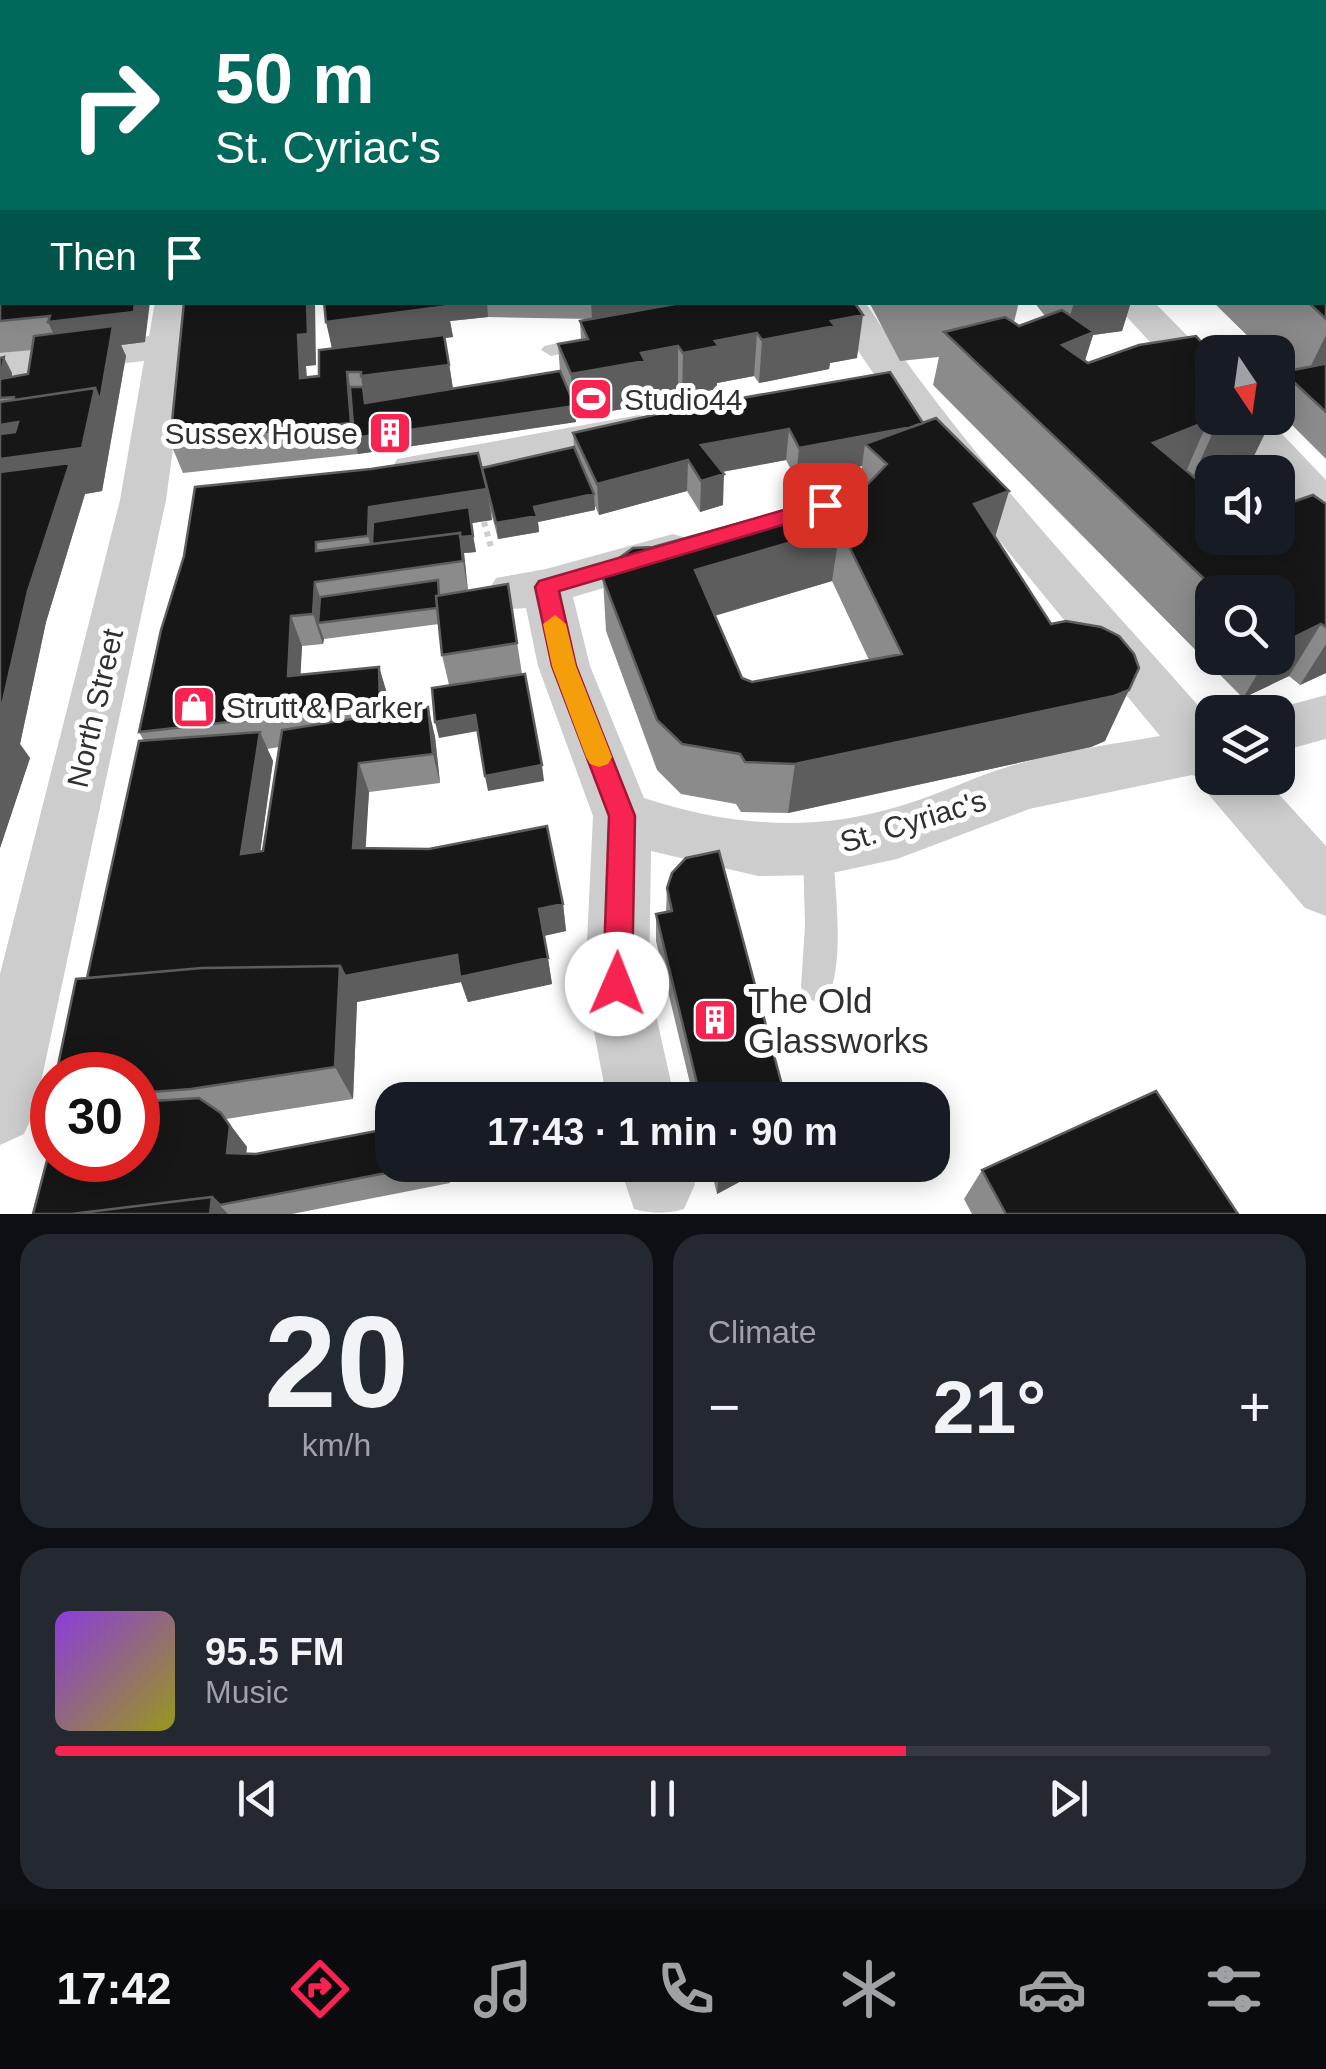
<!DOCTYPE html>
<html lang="en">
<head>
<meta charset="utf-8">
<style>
	body { margin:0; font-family:Helvetica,sans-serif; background:#242831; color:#f1f3f6; height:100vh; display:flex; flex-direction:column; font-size:38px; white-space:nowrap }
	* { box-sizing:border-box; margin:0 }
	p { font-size:32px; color:#9ea1a6 }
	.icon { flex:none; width:55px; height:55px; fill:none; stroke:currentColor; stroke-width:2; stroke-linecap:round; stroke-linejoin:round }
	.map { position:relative; height:1214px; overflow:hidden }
	.details { display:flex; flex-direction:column; gap:20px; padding:20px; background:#0d0f14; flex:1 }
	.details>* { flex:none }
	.banner { position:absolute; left:0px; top:0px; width:1328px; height:305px; box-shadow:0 5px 25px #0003; background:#00695c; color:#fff; overflow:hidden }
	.needle { width:65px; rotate:167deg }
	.tools { position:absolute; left:1195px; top:335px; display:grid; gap:20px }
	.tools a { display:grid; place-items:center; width:100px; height:100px; border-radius:20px; background:#171b24; box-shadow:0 5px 25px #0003; font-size:50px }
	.speed { position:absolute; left:30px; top:1052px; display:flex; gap:20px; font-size:50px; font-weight:700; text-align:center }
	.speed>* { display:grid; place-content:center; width:130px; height:130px; border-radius:50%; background:#171b24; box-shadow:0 5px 25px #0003; line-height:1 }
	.speed .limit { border:15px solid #d22; background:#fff; color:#111 }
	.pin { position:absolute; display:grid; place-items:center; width:85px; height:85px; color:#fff; margin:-42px; border-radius:20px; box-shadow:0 5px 15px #0006 }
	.me { position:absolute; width:110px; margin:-55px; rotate:1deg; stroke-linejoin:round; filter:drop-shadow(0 0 8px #0008) }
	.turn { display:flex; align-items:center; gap:35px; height:210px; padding:0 50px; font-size:45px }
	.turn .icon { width:130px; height:130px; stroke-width:2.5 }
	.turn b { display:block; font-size:70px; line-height:85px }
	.then { display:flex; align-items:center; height:95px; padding:0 50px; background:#0003; gap:20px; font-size:38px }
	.big { font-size:75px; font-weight:700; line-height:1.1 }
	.details .tile { flex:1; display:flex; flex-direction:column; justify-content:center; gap:15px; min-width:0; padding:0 35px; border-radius:30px; background:#242831 }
	.details .dial { align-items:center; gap:0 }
	.dial b { font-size:130px; line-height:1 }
	.song { display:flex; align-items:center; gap:30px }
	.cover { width:120px; height:120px; border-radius:15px; background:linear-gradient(135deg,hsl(270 70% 55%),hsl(60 70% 35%)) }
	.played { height:10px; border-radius:5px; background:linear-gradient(90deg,#f72351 70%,#363941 70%) }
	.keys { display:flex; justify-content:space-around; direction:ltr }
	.heat { display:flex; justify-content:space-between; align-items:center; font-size:55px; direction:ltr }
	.details .tiles { flex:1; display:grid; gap:20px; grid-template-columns:1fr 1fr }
	.tile:last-child { grid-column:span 2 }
	.trip { position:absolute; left:375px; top:1082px; width:575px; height:100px; border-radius:30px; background:#171b24; box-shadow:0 5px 25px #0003; font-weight:700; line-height:100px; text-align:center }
	.tabs { display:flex; height:160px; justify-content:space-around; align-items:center; background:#090b0e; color:#9ea1a6 }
	.tabs .icon { width:70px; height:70px }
	.tabs .selected { color:#f72351 }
	.tabs b { font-size:45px; color:#f1f3f6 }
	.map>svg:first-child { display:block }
</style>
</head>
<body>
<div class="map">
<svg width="1326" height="1214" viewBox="0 0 1326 1214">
	<rect width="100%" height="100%" fill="#fff"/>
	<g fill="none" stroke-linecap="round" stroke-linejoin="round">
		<path stroke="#cdcdcd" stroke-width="6" stroke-dasharray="5 5" stroke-linecap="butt" d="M826,504l18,-24 22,-5
			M484,522l7,25"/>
		<path fill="#cdcdcd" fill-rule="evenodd" d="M591,336l10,6 -3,4 -47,10 -10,-6 3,-4z
			M818,837l10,4 5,9c2,42 12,110 -5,148l-11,4 -11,-4 -5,-11 4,-62 -2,-75 5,-9z"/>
		<path fill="#cdcdcd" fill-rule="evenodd" d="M646,0h26l2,2h-27z
			M155,302h38l-27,198 -131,610 -11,24 -24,11v-171l120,-474 24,-139 -144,16v-24l149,-17z
			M826,302h39c100,152 227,283 347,419v57h52l62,68v70l-21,-8 -96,-113 -8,-17 -9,-3 -163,34 -132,50 -74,16 -65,1 -107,-25 -2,133 26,116h-68l-22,-116 8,-168 -55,-150 -12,-58 -13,1 -17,-5 -8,-13 8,-13 50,-9 127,-35 17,5 7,12 -7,12 -117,34 17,69 54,132c86,28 168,35 256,8 35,-10 67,-26 101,-37 52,-17 106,-24 159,-33 -116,-141 -236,-279 -334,-434z
			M1113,302h41l58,59v36l-15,-4z
			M639,415l15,4 7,10 -7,10c-52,14 -211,54 -257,42l-6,-11 6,-11z
			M1222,418h45l59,62v44l-16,-5 -32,-36v-11h-10z
			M1326,695v44l-48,13v-40h-14z
			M619,1165h72l4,19 -11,25c-16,5 -34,5 -50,0z"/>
	</g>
	<path fill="#8b8b8b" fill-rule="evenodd" d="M0,0l2,2v35h-2z
		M265,0h388l1,2h-40l-1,-2h-5v2h-351h7z
		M675,0h423v2h-422z
		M1127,0h80l4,2h-81z
		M1275,0h51v21l-1,-19h-48z
		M1326,77v165l-1,-1z
		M0,107h2v195l143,40 -24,3 5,11 -24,135 -17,3 -39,128 -26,122 10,14 -30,90v-490l12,15v4l16,-3 4,-24 -32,3z
		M1326,259v200l-48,-48v-27l5,-12 -5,-6v-14h-14l-51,-50h112z
		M184,302l132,63 -10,1 1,12 12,-2 13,-27 -8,-47h362l171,56 -27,5 -1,6 -70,14 -5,-7 -37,7v6l-35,7 -4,-7 -32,6v10l-70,12v5l-218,32 -175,19 -13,-31zM488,317l102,2 -10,2 1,19 -23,4 2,27 -107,17 -8,-50 8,-1 -3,-16z
		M869,302h150l-5,20 5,4 26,-10 -11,-14h97l-9,29 -29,4 -8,26 187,58 -26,53h-34l-14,8 14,58 114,-34v169l-26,12 -11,-9 -46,22 -310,-313 6,-28 -39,4zM1212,592h66v66h-66z
		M890,372l105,165 110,204 -14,6 -303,66 -47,-1 -5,-8 -55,-10 -24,-24 -51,-139 -3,-52 50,-32 205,-57 4,-24 -66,13 -10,-19 -64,12 1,33 -23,7 -13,-21 -88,24 -4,-9v4l-57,12 1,10 -41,7 -7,-27 1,8 -21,3 5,29 -12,1 4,38 40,-7 14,90 -73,11 -7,-30 -3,-31 -115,15 -1,5 -21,2 -2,28 79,-7 9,30v16l40,-6 7,30 5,46 -71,9 -4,56 198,56 3,27 -22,5 8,48 -84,18 -7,-20 -104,20 -4,97 -127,20 21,28 -1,6 146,12h55l3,18 -158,31h-259l105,-54v-85l-51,-97 57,-237 -5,-9 45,-176 298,-88 92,-21 -1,-14zM832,581l37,79 -117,22 -10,-4 -27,-62zM279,747l-16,104 -3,1 13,-91 -6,-12z
		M667,888l119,212h-92l-38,-159v-27l10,-2z
		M710,1165h61l-54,29z
		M982,1170l256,44h-266l-8,-15z"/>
	<path fill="#5d5d5d" d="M99,0h30l-2,2h-30z
		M223,0h21l-1,2h-21z
		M1031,0h67v2h-68z
		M1326,146v33l-1,2v-34z
		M135,302h15l-5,40 -24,3 5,11 -24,135 -17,3 -39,128 -26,122 10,14 -30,90v-423l95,-37 15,-42 -48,6 -14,-30z
		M307,302h8l1,63 -10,1 2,43 -8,-31 -2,-43z
		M445,302h42l1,15 -38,4 3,16 -8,1 9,58 -89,7 -4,-27 84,-38 -112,15 -7,-31z
		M591,302h93l-92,17z
		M1074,302h57l-9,29 -29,4 -16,50 -15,-40z
		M863,315l-6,43 -27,5 -1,6 -70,14 3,-43 69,-19z
		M757,333l-3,43 -37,7v6l-35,7 1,-43 32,-12z
		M1326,335v48l-26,5z
		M678,346v43l-32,6v10l-70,12v5l-218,32 -7,-31 -4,-51 7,31 219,3 -2,-32 70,-21z
		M4,357l8,16 -3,25 -9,-11z
		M1272,419l-26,53h-34v6l-21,3 24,-53z
		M1208,421l-23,53 -32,-31z
		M924,425l-59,19 -3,22 -66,13 3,-31z
		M789,429l-3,31 -86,16 1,-31z
		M688,460l-1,31 -88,24 -2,-31z
		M724,474l-1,31 -23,7 1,-31z
		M487,489l5,31 -115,18 96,-2 3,16 -12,1 4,39 -6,-38 -86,13 -8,-31 1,-29z
		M1009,491l-16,53 -19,-40z
		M594,494l1,16 -57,12 1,10 -41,7 -2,-16 38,-16z
		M840,528l-8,53 -139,41 2,-52z
		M315,582l10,31 -7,10 6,16 -1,5 -10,-30z
		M291,616l11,30 -3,60 -11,-30z
		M1321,624l-32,52 -46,22 24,-40h11v-13z
		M1326,644v29l-26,12z
		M379,667l9,30v38l-8,-30z
		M1129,690l-24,51 -14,6 -303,66 7,-49z
		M428,707l7,30 5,46 -7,-29z
		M475,715l3,16 -39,7 -4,-16z
		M260,732l13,29 -17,121 -15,-28z
		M359,763l10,29 -5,84 -11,-28z
		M542,765l2,16 -56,10 -3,-15z
		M563,904l3,27 -23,5 -4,-27z
		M457,955l91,3 4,26 -84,18 -7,-20 -104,20 -4,97 -18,-32 5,-101z
		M221,1113l26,34 -3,27 -17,-21z
		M443,1165h4l3,18z
		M735,1165h36l-54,29 2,-21z
		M212,1197l16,17h-18z"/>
	<path fill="#171717" stroke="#5d5d5d" stroke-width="2.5" fill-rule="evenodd" d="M0,0h99l-2,2h-95v8h-2z
		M128,0h95l-1,2h-96z
		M265,0h51l-1,2h-51z
		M316,0h106v2h-165h58z
		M430,0h38l-1,2h-37z
		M473,0h19v2h-19z
		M615,0h38l1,2h-39z
		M708,0h240l2,2h-240z
		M962,0h76l3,2h-76z
		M1159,0h48l4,2h-47z
		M0,107h2v16h-2z
		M1325,108l1,1 -1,38z
		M2,127v23h-2v-22z
		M0,156h2v54h-2z
		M1,229h1v73h133l-1,10 -86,10 2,-6 -50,5z
		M1325,258l1,1v60l-18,-17h17z
		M184,302h123l1,32 -10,1 2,43 19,-2v-26l125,-15 5,30 -88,11v-4h-14l4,51 -181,19z
		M324,302h123l1,4 -122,16z
		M686,302h168l9,13 -32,6 4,5 -73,14 -5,-7 -42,8 4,5 -36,7 -5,-7 -37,7 4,8 -74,13 -13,-30 30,-5 -8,-18z
		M1062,310l32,22 -32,13 26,18 51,-18 57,-9 16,18v64l60,1 -57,9 -7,-7 -55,22 59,49v46h66v-31l35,-12 13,9v123l-5,-3 -43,21v-53h-60l-274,-260 61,-15 14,9z
		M113,326l-13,75 -5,-13 -81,12v-3l-14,1v-19l28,-5 6,-38z
		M4,357l-3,21 -1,1v-21z
		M1324,364l2,1v47l-43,-40z
		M560,371l15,35 -221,32 -4,-51h13l2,16z
		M890,372l33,51 -11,4 -113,21 -10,-19 -88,16 23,29 -23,7 -13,-21 -91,24 -24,-51 112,-25z
		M95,388l-13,60 -82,11v-25l15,-2 3,-10 -18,3v-23z
		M936,418l73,73 -35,13 77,120 15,-3 35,6 18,9 15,18 5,14 -10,22 -15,6 -319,68 -50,-2 -5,-8 -58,-10 -25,-24 -54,-141 5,-13 25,-18 20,-1 210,-58 24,-25 -22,-20zM840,528l62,126 -150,28 -10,-4 -47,-108z
		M574,447l20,47 -60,13 3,9 -41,7 -14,-55z
		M478,453l9,36 -118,18 -1,29 -52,6v9l144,-18 3,28 -148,21 -2,32 -22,2 -3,60 91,-9 1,38 -241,27 22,-102 23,-74 11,-69 176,-18z
		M70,463l-42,128 -28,123v-242z
		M469,507l4,29 -13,1v-4l-88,11 1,-22z
		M438,580l1,15 -3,1 1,12 -119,15 2,-26z
		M508,584l9,59 -75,12 -6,-59z
		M525,674l17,91 -57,11 -10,-61 -40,7 -3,-34z
		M428,707l5,47 -74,9 -6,85 76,1 118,-23 16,78 -24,5 9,49 -88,19 -3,-22 -112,21 -5,-10 -138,2 -115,10 52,-237 121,-9 -19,122 22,-3 19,-121z
		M719,851l67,249h-85l-45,-186 16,-3 -5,-23 5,-15 14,-15z
		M340,966l-5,101 -144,22 -53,4v-18h-82l20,-96 126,-11z
		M1156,1091l82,123h-232l-24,-44z
		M199,1098l22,15 9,13 -3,27 29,1 136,-26v37h36l-208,40 -8,-8 -141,17h-38l19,-73v19h86v-58z
		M717,1165h18l-16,8z
		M212,1197l-2,17h-139z"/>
	<path fill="#f72351" stroke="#a11735" stroke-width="2.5" d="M825,498l11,7 -3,5 -274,81 17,75 59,150 -3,168 -4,10 -11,4 -10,-4 -4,-10 6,-168 -57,-150 -17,-79 4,-6z"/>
	<path fill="#f59e0b" d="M555,615l11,9 10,42 36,91 -4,7 -9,3 -9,-3 -4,-7 -34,-91 -9,-42z"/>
	<defs>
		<g id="stadium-square" transform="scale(2.25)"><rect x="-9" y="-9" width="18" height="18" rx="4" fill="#f72351" stroke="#fff"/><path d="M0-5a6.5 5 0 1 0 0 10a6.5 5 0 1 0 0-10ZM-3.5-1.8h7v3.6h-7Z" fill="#fff"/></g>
		<g id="building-square" transform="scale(2.25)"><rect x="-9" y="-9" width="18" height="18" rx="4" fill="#f72351" stroke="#fff"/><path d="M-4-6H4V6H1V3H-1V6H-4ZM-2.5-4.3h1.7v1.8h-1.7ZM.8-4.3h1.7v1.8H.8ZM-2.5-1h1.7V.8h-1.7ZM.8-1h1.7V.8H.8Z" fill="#fff"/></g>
		<g id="shop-square" transform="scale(2.25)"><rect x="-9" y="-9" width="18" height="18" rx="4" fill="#f72351" stroke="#fff"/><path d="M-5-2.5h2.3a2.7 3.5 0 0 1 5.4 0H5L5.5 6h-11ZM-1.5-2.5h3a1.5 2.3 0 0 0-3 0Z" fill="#fff"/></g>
	</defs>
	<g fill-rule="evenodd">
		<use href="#stadium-square" x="591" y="399"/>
		<use href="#building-square" x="390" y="433"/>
		<use href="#shop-square" x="194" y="707"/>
		<use href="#building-square" x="715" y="1020"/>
	</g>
	<g text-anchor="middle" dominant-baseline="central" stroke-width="10" stroke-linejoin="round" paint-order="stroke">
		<g font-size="30" fill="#303030" stroke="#fff" text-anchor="start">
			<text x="624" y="399">Studio44</text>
			<text x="358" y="433" text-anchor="end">Sussex House</text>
			<text x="226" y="707">Strutt &amp; Parker</text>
		</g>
		<g font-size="30" fill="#303030" stroke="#fff">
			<text transform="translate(95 708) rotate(-77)">North Street</text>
			<text transform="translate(913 821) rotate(-17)">St. Cyriac's</text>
		</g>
		<g font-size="35" fill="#303030" stroke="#fff" text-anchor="start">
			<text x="748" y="1000">The Old<tspan x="748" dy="40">Glassworks</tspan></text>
		</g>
	</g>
</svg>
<div class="tools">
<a><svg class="needle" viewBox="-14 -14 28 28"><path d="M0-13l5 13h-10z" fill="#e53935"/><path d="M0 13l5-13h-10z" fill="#9ea1a6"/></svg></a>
<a><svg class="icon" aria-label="sound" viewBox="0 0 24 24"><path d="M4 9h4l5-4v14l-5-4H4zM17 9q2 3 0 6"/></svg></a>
<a><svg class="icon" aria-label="search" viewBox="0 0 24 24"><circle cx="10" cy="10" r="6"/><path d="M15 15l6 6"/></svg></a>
<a><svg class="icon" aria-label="layers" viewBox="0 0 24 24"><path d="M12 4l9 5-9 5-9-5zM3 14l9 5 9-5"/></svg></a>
</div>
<div class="speed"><div class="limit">30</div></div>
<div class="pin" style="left:825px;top:505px;background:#d93025"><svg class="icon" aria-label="arrive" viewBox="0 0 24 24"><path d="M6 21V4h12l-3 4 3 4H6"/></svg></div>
<svg class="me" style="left:617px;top:984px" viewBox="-20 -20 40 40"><circle r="19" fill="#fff"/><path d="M0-13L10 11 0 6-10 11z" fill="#f72351"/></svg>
<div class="trip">17:43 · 1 min · 90 m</div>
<div class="banner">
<div class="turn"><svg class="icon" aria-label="right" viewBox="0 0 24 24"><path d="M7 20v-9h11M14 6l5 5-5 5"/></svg><div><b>50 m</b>St. Cyriac's</div></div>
<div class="then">Then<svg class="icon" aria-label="arrive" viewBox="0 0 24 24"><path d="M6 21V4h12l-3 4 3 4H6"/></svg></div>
</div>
</div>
<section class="details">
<div class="tiles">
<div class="tile dial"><b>20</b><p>km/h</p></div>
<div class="tile"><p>Climate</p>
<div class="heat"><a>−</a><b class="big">21°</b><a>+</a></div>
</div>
<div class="tile">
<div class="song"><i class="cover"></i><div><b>95.5 FM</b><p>Music</p></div></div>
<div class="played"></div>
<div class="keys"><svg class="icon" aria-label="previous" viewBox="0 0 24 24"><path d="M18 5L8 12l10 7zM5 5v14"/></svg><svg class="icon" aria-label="pause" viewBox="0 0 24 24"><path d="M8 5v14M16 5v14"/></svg><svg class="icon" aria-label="next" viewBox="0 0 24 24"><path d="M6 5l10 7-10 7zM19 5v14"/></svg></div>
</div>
</div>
</section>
<nav class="tabs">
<b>17:42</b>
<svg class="icon selected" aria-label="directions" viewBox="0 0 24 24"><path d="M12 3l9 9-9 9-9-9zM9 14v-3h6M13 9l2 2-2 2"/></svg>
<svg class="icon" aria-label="music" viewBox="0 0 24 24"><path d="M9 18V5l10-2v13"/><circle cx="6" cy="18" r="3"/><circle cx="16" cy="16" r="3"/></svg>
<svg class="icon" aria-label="phone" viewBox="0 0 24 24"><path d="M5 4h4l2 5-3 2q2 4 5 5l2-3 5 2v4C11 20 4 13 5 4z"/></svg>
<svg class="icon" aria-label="climate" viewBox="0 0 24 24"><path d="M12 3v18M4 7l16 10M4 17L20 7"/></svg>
<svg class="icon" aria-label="car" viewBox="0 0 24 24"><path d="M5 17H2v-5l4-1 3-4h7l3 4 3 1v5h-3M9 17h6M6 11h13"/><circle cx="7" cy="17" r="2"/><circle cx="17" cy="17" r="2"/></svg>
<svg class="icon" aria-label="filters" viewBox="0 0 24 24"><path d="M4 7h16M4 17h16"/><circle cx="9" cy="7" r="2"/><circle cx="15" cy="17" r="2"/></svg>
</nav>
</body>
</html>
